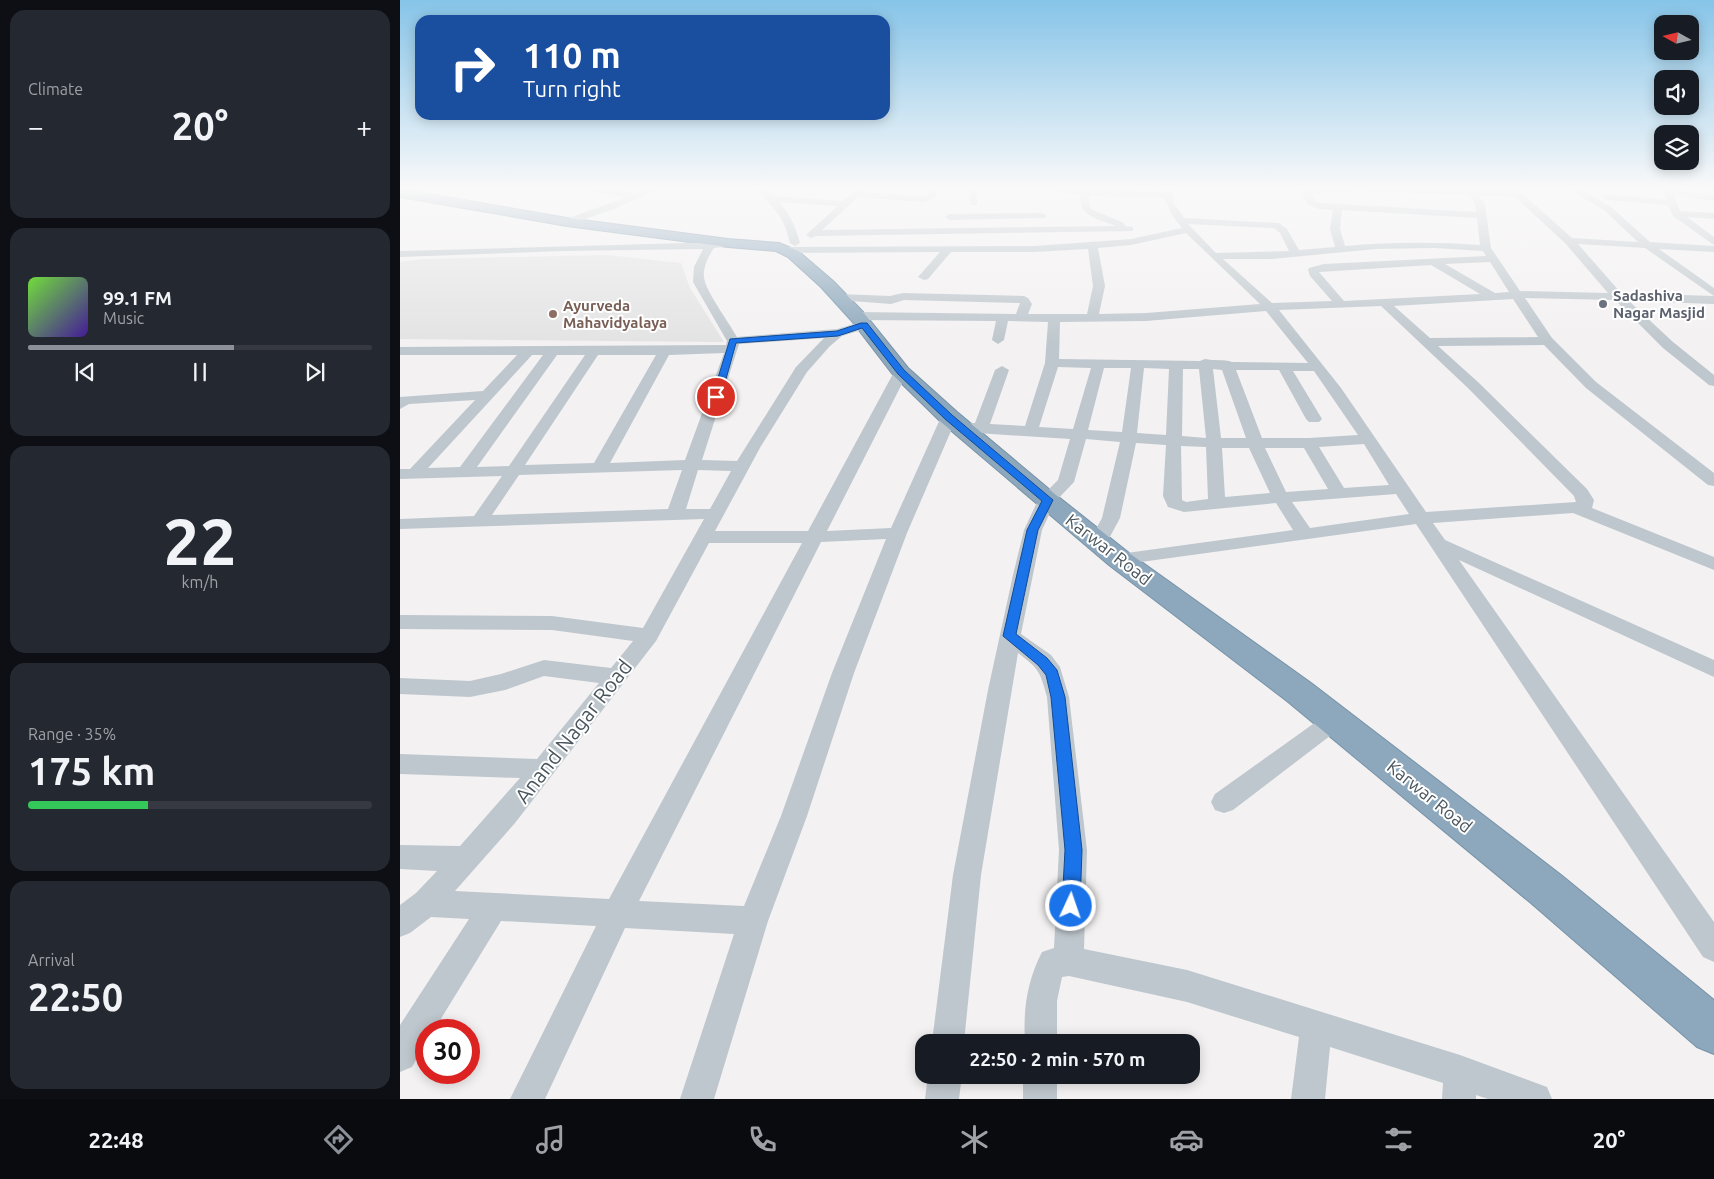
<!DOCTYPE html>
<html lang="en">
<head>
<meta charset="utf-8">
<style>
	body { margin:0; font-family:Ubuntu,sans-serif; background:#242831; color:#f1f3f6; height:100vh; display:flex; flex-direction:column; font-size:19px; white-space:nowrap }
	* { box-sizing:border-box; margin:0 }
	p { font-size:16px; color:#9ea1a6 }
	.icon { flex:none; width:28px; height:28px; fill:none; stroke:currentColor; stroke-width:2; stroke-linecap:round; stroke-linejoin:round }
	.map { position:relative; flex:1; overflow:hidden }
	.drawer { display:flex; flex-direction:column; gap:10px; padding:10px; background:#0d0f14; width:400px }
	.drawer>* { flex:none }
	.banner { position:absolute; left:15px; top:15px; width:475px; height:105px; border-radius:15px; box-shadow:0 2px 12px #0003; background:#1a4fa0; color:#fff; overflow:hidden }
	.needle { width:32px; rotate:278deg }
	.fabs { position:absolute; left:1254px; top:15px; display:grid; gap:10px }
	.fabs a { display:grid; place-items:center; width:45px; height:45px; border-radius:10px; background:#171b24; box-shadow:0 2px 12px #0003; font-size:25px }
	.speed { position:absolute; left:15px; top:1019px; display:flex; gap:10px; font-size:25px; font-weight:700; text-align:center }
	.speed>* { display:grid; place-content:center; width:65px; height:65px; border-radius:50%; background:#171b24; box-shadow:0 2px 12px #0003; line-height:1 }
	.speed .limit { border:8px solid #d22; background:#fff; color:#111 }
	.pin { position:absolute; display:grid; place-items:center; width:42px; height:42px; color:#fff; margin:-21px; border:2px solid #fff; border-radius:50%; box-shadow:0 1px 5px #0007 }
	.me { position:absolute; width:55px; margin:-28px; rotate:3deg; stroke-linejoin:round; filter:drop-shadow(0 0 4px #0008) }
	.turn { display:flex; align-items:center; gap:18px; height:105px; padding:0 25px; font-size:22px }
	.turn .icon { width:65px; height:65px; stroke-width:2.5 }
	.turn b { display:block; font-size:35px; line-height:42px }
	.big { font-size:38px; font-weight:600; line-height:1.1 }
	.drawer .widget { flex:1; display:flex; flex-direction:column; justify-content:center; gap:8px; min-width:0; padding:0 18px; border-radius:15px; background:#242831 }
	.drawer .dial { align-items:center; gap:0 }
	.dial b { font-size:65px; line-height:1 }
	.song { display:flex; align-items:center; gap:15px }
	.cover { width:60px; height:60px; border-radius:8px; background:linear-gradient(135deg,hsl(100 70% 55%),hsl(260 70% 35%)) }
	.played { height:5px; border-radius:2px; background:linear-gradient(90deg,#8c9099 60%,#363941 60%) }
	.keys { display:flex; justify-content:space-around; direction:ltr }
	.heat { display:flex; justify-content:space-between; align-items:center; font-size:28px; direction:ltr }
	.charge { height:8px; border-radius:4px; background:linear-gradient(90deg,#34c759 35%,#363941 0) }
	.trip { position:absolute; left:515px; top:1034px; width:285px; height:50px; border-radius:15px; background:#171b24; box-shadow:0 2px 12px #0003; font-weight:600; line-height:50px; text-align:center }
	.tabs { display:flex; height:80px; justify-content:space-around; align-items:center; background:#090b0e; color:#9ea1a6 }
	.tabs .icon { width:35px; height:35px }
	.tabs .selected { color:#8c9099 }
	.tabs b { font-size:22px; color:#f1f3f6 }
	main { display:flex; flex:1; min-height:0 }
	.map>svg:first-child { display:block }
</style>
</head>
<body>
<main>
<section class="drawer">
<div class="widget"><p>Climate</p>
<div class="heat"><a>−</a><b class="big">20°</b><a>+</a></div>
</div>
<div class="widget">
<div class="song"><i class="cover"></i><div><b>99.1 FM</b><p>Music</p></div></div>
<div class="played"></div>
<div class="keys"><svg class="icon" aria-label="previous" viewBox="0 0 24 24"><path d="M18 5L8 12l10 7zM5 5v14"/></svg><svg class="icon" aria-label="pause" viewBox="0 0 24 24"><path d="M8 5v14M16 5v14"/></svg><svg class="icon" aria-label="next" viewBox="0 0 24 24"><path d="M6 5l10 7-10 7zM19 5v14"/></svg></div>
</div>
<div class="widget dial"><b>22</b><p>km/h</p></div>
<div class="widget"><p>Range · 35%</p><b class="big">175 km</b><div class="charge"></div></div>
<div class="widget"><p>Arrival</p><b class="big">22:50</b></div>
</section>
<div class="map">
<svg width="1314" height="1099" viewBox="0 0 1314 1099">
	<rect width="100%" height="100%" fill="#f3f1f2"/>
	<path fill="#e4e3e3" d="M207,255l74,8 9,25 34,54 -324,-3v-77l23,-3z"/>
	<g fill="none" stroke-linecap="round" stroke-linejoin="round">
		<g stroke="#7893a8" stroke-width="2">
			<path id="highway" d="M0,189l167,29 161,21 51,4 19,8 35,30 30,31 45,56 49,44 99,83 73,58 182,130 250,192 153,125v54l-17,-7 -166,-144 -244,-202 -178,-136 -168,-143 -47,-46 -43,-56 -30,-33 -33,-30 -12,-6 -48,-4 -161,-21 -167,-29z"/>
		</g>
		<path fill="#bec7cd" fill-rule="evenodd" d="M189,189h20l27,4 11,-4h11l-44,20 -44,15h-6v-4l63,-23 -34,-5z
			M355,189h9l10,7 69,5 14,-12h9l-2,3 59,4 5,-2 3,-5h8l-4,9 -11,4 -66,-5 -36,33 294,-4c-15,-6 -40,-10 -35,-31l-23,-3 -4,-3 109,3v-3h8l3,14 10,15 95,5 8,6 12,21 36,-3 -5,-18 3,-19 -14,-1 -11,-4 -8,-16h56l-4,3 -41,1 4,8 5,2 156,9 -1,-7 -5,-10 -99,-3 -4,-3 142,2 -1,-2h9l55,49 66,4 -33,-31 -36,-22h10l32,18 39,35 64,4v6l-55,-3 55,39v8l-69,-48 -67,-4 43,49 93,3v8l-85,-3 44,41 41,33v11l-5,-1 -46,-37 -48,-48 -90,-2 27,40 44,44 118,91v13l-6,-1 -122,-97 -42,-43 -106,1 41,37 108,106 7,11 -2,8 122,49v13l-141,-57 -140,10 12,17 269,120v17l-255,-117 255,362v40l-11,-5 -287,-433 -297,41 -7,-2 -3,-4 3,-4 181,-25 -17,-27 -92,9 -16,-5 -5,-11 3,-51 -30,-2 -16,75 -15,28 -7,2 -7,-2 -2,-4 13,-24 18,-76 -34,-3 -12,43 -19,20 -13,28 -21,104 30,21 9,12 9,30 18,153 -3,99 103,21 273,85 87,32 5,12h-64l-12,-4v4h-34l1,-16 -113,-36 -5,52h-34l8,-62 -112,-35 -118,-26 -7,1 -5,24v41h-32c-2,-32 2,-61 17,-90l12,-4 5,-98 -12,-153c-7,-26 -8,-28 -29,-44l-37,222 -17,167h-32l21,-167 35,-185 25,-115 11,-45 14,-30 20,-20 12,-41 -108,-7 -5,-2 -3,-3 3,-3 18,-1 20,-53 7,-4 7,4 -19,54 35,2 20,-63 3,-41 -40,-1 -4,19 -6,4 -6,-4 4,-19 -139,-1 -6,-4 6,-4 159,2 4,-11 -116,-3 -13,4 -52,-4 -6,-3 6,-3 51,2 13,-3 121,3 4,2 4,6 -4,10h59l6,-28 -5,-37 -54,3h-83l-23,27 -4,1 -6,-3 22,-25 -154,1 -5,-3 5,-3 248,-1 97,-7 51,-11 -8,-10 -10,-20 -75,-2v7l2,6 33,14 1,3 8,1v4l-317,5 -5,2 -5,-3 2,-2 30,-27 -59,-4c11,12 17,26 21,41l-5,3 -5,-3c-7,-30 -16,-34 -35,-54zM1079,195l36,2 50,46 43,50 -88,-2 -29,-43 -6,-43zM942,210l135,8 3,27c-45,-3 -90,-3 -135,1l-5,-17zM788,224l86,4 6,5 9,18 -73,2zM786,233l74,71 -114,9 -47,1 6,-28 -7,-38 33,-3zM1034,248l49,3 3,5 -162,8 -15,4 -1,2 2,6 22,25 -60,2 -49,-44h49l104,-10zM1090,262l19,30 -14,1 -50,-29zM1031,265l49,29 -136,7 -25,-29zM1113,299l25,38 -108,1 -36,-32zM981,306l88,83 105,107 2,6 -150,10 -85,-124 -62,-78zM866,311l42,52 -76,-1c-8,-3 -18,-1 -27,-3l-5,2 -141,-2 1,-37 86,-1zM658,367l33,1 -18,61 -34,-2zM704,368h27l-9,64 -34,-2zM744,368l25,1 -3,66 -29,-2zM783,369h16l7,69 -24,-2zM813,369l9,1 24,68h-25zM836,370h43l27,49 3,3h10l3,-3 -29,-48h21l44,64 -49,3h-47zM964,444l25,41 -45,3 -25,-41zM781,446l25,1 2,52 -22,3 -4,-2zM822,448h27l21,45 -45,4zM865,448h39l24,41 -42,3zM996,494l13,20 -99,14 -18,-26z
			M569,189h8v16h-6l-1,-2z
			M1263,189l51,6v6l-40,-6 6,16 34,2v6l-27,-2 27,20v8l-41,-29 -5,-11 -61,-5 -4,-3 4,-3 59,6z
			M642,213l5,3 -2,2 -95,2 -5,-3 5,-3z
			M319,242l5,3 -1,2 -9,1c-6,9 -13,22 -9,34 4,13 24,41 32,55l100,-8 27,-8 6,4 -2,3 -26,8 -12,10 -23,26 -46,74 -46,85h93l86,-159 7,-4 7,4 -81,159 64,-3 50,-111 3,-3h10l3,3 -50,116 -53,140 -47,143 -39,105 -54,178h-34l54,-165 -109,-6 -80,171h-35l86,-173 -95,-5 -67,109h-8v13l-14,24 -12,5v-47l69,-106 -38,-2 -21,16 -10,4v-32l16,-12 21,-22 -37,-2v-24l60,1 60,-68 -120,-4v-20l137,5 62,-76 -55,-7 -39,14 -35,7 -70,-3v-16l70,3 31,-7 43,-14 67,8 22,-27 -81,-11 -152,-1v-14l152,1 91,12 61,-109 -304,10v-10l74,-3 28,-40 -102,3v-10h10l65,-69 -66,4 -9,5v-12l83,-6 34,-36h-117v-8l326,-2 1,-4 -34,-59 1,-15 9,-18 -139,2 -164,6v-6zM424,338l-28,29 -59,94 -35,-1 37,-116zM324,353l-39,107 -75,3 59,-108zM132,355h11l-83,112 -32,1zM157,355h28l-76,111 -32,1zM198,355h58l-62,108 -69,2zM282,470l-14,39 -176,6 27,-40zM298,470l33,1 -21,38h-24zM486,539l-54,134 -51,143 -37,90 -105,-5 182,-359zM309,543h93l-193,356 -154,-8 60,-68 141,-182z
			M935,711l8,3 4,6 -4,6 -110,84 -9,3 -9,-3 -4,-8 4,-8 112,-80z
			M528,1075h34l-3,24h-34z
			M623,1075h34v24h-34z"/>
		<use href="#highway" fill="#8da8bc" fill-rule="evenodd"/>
	</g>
	<linearGradient id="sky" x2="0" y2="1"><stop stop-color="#86c4e8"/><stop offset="0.55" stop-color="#faf9f9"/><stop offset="1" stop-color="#faf9f9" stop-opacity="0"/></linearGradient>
	<rect width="1314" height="343" fill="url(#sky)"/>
	<path fill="#1a73e8" stroke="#114b97" d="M461,323h6l37,47 48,45 101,85 -15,30 -22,104 31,24 10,12 8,27 17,153 -2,56 -3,5 -6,3 -6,-3 -3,-5 3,-56 -14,-153 -5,-22 -8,-10 -35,-29 24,-106 15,-29 -97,-82 -47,-45 -36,-46 -24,8 -102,7 -15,54 -5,3 -4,-3 18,-58 107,-8z"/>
	<circle fill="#6b7280" stroke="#fff" stroke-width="2" cx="1203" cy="304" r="5"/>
	<circle fill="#8d6e63" stroke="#fff" stroke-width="2" cx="153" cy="314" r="5"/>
	<g text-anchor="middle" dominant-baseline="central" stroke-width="4" stroke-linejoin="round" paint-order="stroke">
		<g font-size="15" font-weight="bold" fill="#5b616d" stroke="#fff" text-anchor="start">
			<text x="1213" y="295">Sadashiva<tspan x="1213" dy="17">Nagar Masjid</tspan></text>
		</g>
		<g font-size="15" font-weight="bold" fill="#785e54" stroke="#fff" text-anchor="start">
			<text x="163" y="305">Ayurveda<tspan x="163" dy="17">Mahavidyalaya</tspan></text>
		</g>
		<g font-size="18" fill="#4a565e" stroke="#fff">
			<text transform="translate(709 549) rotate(38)">Karwar Road</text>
			<text transform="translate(1030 796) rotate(39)">Karwar Road</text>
		</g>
		<g font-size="21" fill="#4a565e" stroke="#fff">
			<text transform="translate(173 731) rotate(-52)">Anand Nagar Road</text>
		</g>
	</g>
</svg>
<div class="fabs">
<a><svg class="needle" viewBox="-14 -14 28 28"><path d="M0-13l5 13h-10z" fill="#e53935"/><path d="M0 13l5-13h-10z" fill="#9ea1a6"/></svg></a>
<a><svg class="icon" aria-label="sound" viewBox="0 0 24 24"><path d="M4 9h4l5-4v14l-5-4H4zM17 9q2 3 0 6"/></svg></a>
<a><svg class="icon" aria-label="layers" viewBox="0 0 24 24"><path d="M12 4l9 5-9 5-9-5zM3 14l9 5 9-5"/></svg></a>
</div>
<div class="speed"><div class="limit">30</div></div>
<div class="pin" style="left:316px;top:397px;background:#d93025"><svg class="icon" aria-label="arrive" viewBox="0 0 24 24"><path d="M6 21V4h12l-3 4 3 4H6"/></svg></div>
<svg class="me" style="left:671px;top:906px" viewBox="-20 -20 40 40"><circle r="17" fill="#1a73e8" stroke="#fff" stroke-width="3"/><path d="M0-11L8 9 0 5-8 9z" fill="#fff"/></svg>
<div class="trip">22:50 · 2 min · 570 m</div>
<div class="banner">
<div class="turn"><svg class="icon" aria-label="right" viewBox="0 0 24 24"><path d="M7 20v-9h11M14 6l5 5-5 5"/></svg><div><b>110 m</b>Turn right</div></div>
</div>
</div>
</main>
<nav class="tabs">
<b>22:48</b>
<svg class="icon selected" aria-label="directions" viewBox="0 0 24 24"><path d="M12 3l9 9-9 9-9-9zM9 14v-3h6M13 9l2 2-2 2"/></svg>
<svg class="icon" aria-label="music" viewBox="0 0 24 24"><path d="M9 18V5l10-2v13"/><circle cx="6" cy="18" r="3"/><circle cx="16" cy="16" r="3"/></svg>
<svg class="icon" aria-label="phone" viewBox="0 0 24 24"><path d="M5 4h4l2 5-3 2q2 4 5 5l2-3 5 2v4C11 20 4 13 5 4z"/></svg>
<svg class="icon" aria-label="climate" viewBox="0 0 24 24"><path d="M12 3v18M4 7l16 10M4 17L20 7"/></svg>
<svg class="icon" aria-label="car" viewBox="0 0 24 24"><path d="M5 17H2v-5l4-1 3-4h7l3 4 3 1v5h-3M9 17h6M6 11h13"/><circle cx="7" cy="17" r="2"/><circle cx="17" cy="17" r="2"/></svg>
<svg class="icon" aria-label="filters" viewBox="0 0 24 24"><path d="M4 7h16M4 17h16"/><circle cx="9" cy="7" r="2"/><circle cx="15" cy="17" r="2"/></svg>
<b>20°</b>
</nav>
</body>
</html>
